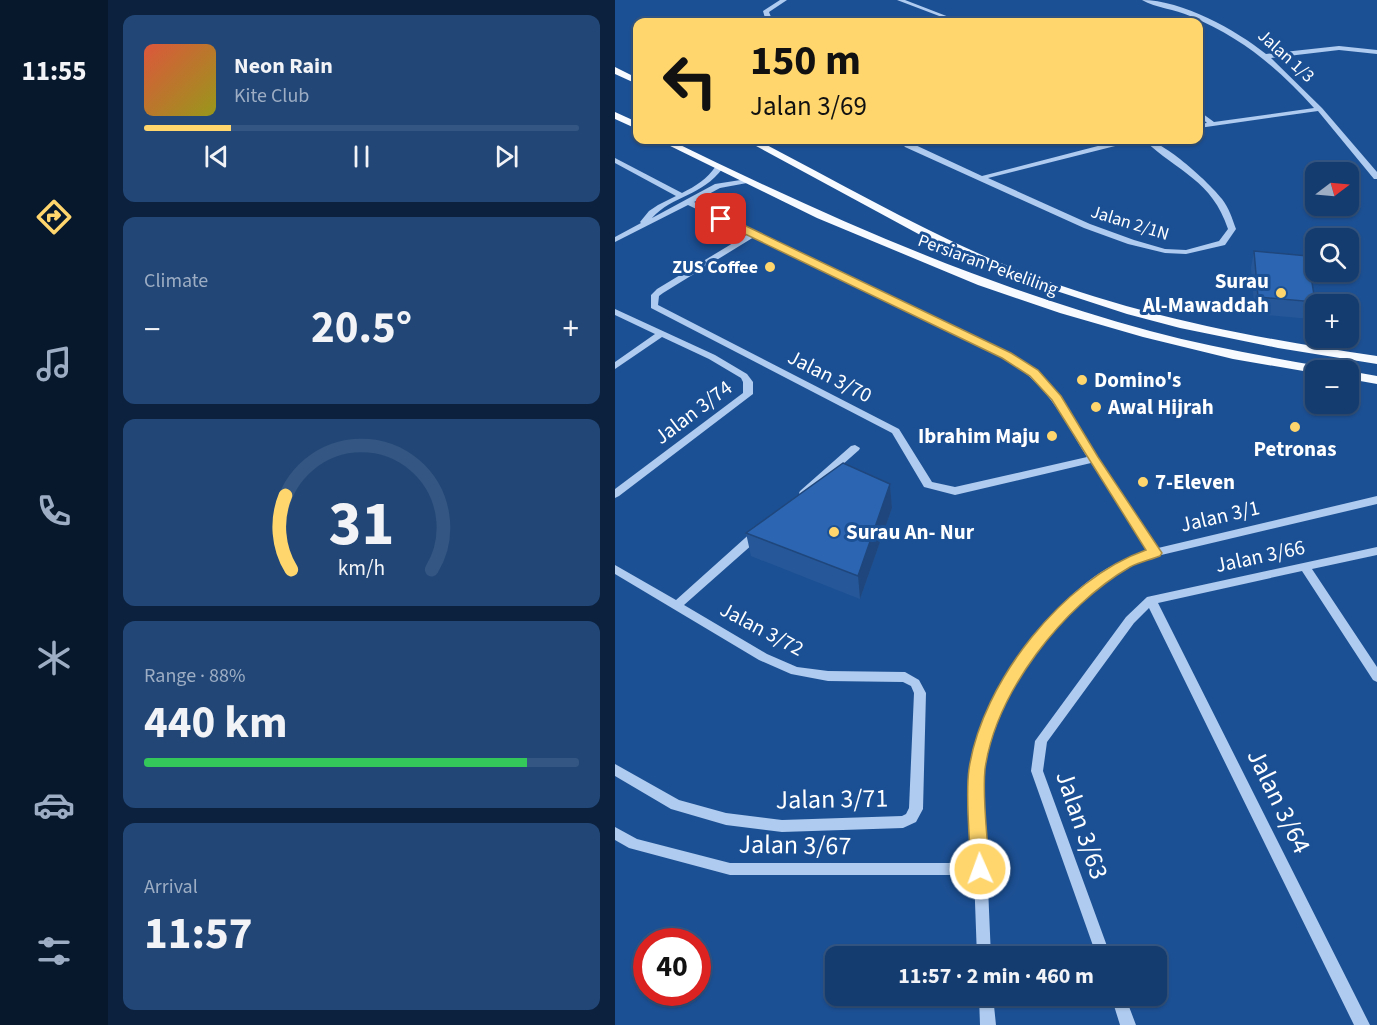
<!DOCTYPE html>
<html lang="en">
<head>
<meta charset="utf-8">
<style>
	body { margin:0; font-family:"Source Sans 3",sans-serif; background:#224777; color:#f1f3f6; height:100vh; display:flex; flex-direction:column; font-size:22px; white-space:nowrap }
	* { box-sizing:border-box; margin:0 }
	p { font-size:20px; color:#9dadc3 }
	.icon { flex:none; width:33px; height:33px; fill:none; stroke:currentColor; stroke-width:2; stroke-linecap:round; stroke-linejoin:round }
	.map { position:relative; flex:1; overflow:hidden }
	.sheet { display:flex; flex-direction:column; gap:15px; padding:15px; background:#0c213d; width:507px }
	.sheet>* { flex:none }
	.banner { position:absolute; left:18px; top:18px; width:570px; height:126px; border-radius:12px; box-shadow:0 2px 4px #0004,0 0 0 2px #345682; background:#ffd66d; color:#111; overflow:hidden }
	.needle { width:39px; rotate:74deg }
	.fabs { position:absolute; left:690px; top:162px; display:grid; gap:12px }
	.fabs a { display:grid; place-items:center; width:54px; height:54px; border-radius:12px; background:#153c6f; box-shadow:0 2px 4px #0004,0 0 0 2px #345682; font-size:30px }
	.speed { position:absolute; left:18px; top:928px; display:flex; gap:12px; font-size:30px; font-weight:700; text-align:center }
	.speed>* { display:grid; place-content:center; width:78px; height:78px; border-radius:50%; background:#153c6f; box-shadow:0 2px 4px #0004,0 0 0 2px #345682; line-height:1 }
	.speed .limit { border:9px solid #d22; background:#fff; color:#111 }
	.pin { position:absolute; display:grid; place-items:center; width:51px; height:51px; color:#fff; margin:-26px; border-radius:12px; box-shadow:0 3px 9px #0006 }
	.me { position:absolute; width:66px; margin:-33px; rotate:358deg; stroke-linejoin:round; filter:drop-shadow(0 0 4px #0008) }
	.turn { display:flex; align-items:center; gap:21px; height:126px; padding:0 18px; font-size:27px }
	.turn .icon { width:78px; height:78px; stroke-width:2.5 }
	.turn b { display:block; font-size:42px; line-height:51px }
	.big { font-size:45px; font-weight:700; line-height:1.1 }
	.sheet .tile { flex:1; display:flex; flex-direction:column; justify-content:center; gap:9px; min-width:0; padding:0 21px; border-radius:12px; background:#224777 }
	.sheet .dial { align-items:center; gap:0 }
	.dial svg { height:156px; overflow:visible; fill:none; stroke:#345682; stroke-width:7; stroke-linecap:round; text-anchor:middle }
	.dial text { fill:#f1f3f6; stroke:none }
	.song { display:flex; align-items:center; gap:18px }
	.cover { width:72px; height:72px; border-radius:9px; background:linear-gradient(135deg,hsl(10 70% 55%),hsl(60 70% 35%)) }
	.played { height:6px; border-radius:3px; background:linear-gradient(90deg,#ffd66d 20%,#345682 20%) }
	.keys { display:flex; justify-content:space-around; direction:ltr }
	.heat { display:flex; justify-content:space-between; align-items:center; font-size:33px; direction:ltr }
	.charge { height:9px; border-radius:4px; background:linear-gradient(90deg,#34c759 88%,#345682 0) }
	.trip { position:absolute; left:210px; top:946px; width:342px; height:60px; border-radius:12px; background:#153c6f; box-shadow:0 2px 4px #0004,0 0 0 2px #345682; font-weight:700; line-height:60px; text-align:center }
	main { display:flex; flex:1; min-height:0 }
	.tab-bar { display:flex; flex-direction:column; width:108px; justify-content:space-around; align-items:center; background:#08182c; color:#9dadc3 }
	.tab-bar .icon { width:42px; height:42px }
	.tab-bar .current { color:#ffd66d }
	.tab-bar b { font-size:27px; color:#f1f3f6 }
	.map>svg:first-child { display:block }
</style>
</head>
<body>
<main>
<nav class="tab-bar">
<b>11:55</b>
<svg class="icon current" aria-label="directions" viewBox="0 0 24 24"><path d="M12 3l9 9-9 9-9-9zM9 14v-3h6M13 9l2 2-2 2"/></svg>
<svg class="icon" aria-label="music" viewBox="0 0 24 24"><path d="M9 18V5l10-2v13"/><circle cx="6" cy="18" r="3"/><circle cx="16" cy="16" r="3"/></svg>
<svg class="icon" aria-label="phone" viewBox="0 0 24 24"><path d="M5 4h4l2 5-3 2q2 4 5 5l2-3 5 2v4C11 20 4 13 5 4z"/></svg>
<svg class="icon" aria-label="climate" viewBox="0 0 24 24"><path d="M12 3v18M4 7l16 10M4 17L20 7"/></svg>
<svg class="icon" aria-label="car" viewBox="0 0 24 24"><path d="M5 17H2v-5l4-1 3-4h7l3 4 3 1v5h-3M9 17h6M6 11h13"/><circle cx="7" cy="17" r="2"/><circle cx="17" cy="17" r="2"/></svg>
<svg class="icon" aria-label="filters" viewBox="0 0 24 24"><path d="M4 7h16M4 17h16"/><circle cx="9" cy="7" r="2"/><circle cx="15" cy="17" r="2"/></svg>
</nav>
<section class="sheet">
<div class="tile">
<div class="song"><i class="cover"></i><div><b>Neon Rain</b><p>Kite Club</p></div></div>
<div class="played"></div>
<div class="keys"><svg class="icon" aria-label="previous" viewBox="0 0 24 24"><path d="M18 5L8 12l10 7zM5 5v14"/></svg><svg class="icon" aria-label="pause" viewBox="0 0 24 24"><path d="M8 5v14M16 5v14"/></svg><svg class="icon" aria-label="next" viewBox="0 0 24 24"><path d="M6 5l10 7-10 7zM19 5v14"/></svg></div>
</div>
<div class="tile"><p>Climate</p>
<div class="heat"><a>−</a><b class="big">20.5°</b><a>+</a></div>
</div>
<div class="tile dial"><svg viewBox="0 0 100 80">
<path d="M14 69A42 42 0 1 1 86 69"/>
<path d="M14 69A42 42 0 0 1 11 31" stroke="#ffd66d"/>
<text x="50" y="56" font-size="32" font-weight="700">31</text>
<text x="50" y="72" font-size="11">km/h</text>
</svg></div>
<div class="tile"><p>Range · 88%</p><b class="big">440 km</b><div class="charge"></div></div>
<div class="tile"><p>Arrival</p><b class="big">11:57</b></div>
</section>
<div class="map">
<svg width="762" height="1025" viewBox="0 0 762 1025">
	<rect width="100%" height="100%" fill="#1c5094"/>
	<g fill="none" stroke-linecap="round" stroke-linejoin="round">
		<path fill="#afcbef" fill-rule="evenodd" d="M165,0h7l-18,12 2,5 6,5h-6l-6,-4 -2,-7z
			M282,0h8l57,22h-7z
			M527,0c40,0 94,30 124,54l73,-8 38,4v4l-38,-4 -68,8 51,50 55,64v7h-3l-56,-68 -119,17v-4l8,-1 -8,-7v-5l15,11 100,-14c-38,-42 -72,-70 -124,-92 -15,-7 -34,-8 -48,-16z
			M284,140h8l4,3 71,33 139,-36h10v2l-143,36 102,46 44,16 31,9 21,1 33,-9 9,-12c-16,-49 -50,-57 -84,-89 17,-2 67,44 78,59 7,9 10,19 14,30l-11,16 -39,9 -21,-1 -37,-9 -44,-16 -179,-81z
			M0,158l67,35c14,-7 25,-14 34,-27h6l1,2c-22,29 -50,27 -71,50l63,-34 32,-5v4l-27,5 -26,14 316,152c49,29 59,60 89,105 19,30 40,59 59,89l219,-52v8l-220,52c-15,6 -30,10 -43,18 -45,29 -97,93 -116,142 -7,18 -11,36 -15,54l8,187h-14l-3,-82h-244l-101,-27 -14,-8v-13l22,12 93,24h243c0,-15 0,-31 -1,-46 -1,-15 -3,-30 -2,-45 9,-72 75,-166 136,-203 13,-8 28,-13 42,-18l-57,-88 -136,32 -31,-8 -32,-54 -241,-125v-13l6,-6 91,-55 -60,-29 -73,37v-5l26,-14 -1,-1 9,-11 9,-6 18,-9 -61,-33zM139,237l250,121c45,28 56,56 83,99l-132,30 -23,-5 -33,-53 -241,-124 1,-9 4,-3z
			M0,309l100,46 32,19 6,8v12l-134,102 -4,2v-9l128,-96v-11l-2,-4 -32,-19 -47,-22 -47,32v-7l40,-28 -40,-19z
			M240,445l5,3 -1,2 -51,45h-8l-1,-2 1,-2 51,-45z
			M143,529l4,1 1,3 -1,3 -78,69 83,49 30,13 31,4 77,1 14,8 7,13 -3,116 -7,13 -13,6 -121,4 -56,-7 -55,-16 -56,-33v-12l64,36 47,13 56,7 120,-4 4,-2 3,-6 5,-115 -3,-7 -8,-4 -75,-1 -37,-7 -32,-14 -144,-86v-9l61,35 78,-70z
			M762,547v8l-65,14 65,98v15l-4,-2 -71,-109 -144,32 212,422h-16l-205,-417 -15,15 -87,119 -4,29 68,186h-14l-66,-186 4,-30 91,-124 21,-20z
			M364,996h14l3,29h-16z
			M496,996h14l11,29h-16z"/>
		<path fill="#f7faff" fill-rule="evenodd" d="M0,67l22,11v6l-22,-10z
			M0,112l22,10v7l-22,-10z
			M43,140h12c155,76 313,146 480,191 56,15 112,25 169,35l7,4h-11v3l-82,-14 -90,-22 -83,-24 -82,-28 -161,-67z
			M130,140h12c77,40 153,84 234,119 123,52 254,78 386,97v8l-99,-16 -98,-20 -53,-14 -95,-31 -108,-46z
			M734,371l28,5v8l-28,-5z"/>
	</g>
	<path fill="#265899" d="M639,251l61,51 -4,17 -56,-5 -4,-46z
		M275,484l2,24 -32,91 -109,-43 -5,-23z"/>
	<path fill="#1f477d" d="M275,484l2,24 -32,91 -2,-23z"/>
	<path fill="#2c66b2" stroke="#1f477d" stroke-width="1.5" d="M639,251l54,5 7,46 -57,-5z
		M228,463l47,21 -32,92 -112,-43z"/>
	<path fill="#ffd66d" stroke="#a68b47" stroke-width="1.5" d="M103,216h7l286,137 27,17 23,26 37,61 64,96 -2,3c-10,4 -21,6 -30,11 -67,39 -134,125 -145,202 -3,30 3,69 4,100l-3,6 -6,2 -6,-2 -3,-6c-1,-29 -6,-72 -2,-100 13,-87 94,-190 177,-219l-94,-150 -22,-24 -28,-18 -284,-137z"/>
	<g fill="#ffd66d" stroke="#1c5094" stroke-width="2">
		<circle cx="155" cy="267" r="6"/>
		<circle cx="666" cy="293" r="6"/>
		<circle cx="467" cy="380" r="6"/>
		<circle cx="481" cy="407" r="6"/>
		<circle cx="680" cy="427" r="6"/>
		<circle cx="437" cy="436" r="6"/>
		<circle cx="528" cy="482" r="6"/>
		<circle cx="219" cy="532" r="6"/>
	</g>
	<g text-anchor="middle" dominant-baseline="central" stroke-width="6" stroke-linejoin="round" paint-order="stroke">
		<g font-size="18" fill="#fff" stroke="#1c5094">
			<text transform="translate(671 56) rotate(42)">Jalan 1/3</text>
			<text transform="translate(515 223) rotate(17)">Jalan 2/1N</text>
			<text transform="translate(373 265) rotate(20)">Persiaran Pekeliling</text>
		</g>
		<g font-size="18" font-weight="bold" fill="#fff" stroke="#1c5094" text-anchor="end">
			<text x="143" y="267">ZUS Coffee</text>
		</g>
		<g font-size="21" font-weight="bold" fill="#fff" stroke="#1c5094" text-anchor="start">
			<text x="654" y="281" text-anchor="end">Surau<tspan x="654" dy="24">Al-Mawaddah</tspan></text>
			<text x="479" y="380">Domino's</text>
			<text x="493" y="407">Awal Hijrah</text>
			<text x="425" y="436" text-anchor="end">Ibrahim Maju</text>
			<text x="680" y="449" text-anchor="middle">Petronas</text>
			<text x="540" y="482">7-Eleven</text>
			<text x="231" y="532">Surau An- Nur</text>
		</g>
		<g font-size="21" fill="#fff" stroke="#1c5094">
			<text transform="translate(215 376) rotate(27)">Jalan 3/70</text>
			<text transform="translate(78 412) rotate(-37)">Jalan 3/74</text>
			<text transform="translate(605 516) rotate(-13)">Jalan 3/1</text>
			<text transform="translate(645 556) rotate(-12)">Jalan 3/66</text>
			<text transform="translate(147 629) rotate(28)">Jalan 3/72</text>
		</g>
		<g font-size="26" fill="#fff" stroke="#1c5094">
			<text transform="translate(217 799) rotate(-1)">Jalan 3/71</text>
			<text transform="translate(664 801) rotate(64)">Jalan 3/64</text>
			<text transform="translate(467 825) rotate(71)">Jalan 3/63</text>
			<text transform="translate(180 845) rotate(1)">Jalan 3/67</text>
		</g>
	</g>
</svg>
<div class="fabs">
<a><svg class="needle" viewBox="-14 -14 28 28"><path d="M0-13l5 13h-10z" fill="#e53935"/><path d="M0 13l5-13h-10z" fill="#9dadc3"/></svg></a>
<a><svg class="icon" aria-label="search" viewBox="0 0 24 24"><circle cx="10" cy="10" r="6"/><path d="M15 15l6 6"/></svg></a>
<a>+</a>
<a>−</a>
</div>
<div class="speed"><div class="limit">40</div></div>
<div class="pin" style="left:106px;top:219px;background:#d93025"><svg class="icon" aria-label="arrive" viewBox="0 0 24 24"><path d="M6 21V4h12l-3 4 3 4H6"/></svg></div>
<svg class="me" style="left:365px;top:869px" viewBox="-20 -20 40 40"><circle r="17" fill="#ffd66d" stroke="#fff" stroke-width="3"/><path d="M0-11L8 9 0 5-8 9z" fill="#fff"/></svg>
<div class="trip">11:57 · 2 min · 460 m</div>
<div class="banner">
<div class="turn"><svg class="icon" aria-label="left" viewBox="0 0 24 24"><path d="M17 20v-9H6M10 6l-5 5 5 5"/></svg><div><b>150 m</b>Jalan 3/69</div></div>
</div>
</div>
</main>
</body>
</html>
